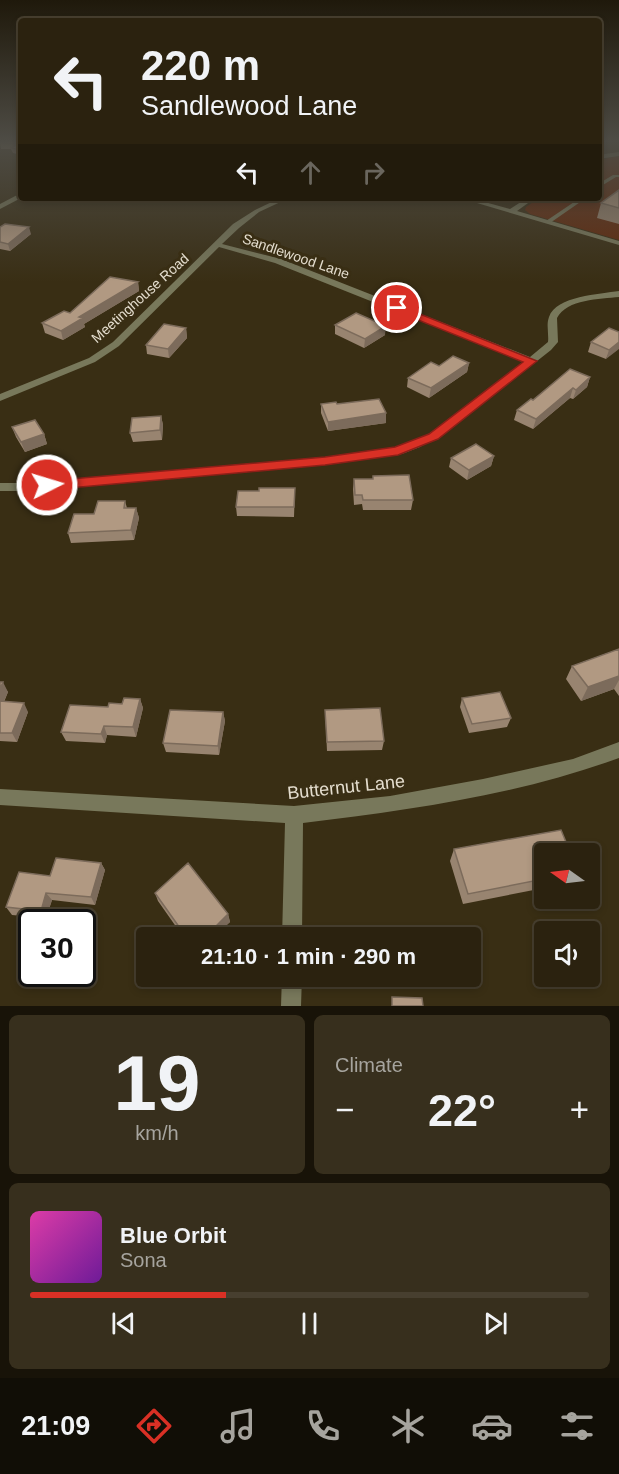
<!DOCTYPE html>
<html lang="en">
<head>
<meta charset="utf-8">
<style>
	body { margin:0; font-family:Helvetica,sans-serif; background:#372f1d; color:#f1f3f6; height:100vh; display:flex; flex-direction:column; font-size:22px; white-space:nowrap }
	* { box-sizing:border-box; margin:0 }
	p { font-size:20px; color:#a6a49e }
	.icon { flex:none; width:33px; height:33px; fill:none; stroke:currentColor; stroke-width:2; stroke-linecap:round; stroke-linejoin:round }
	.map { position:relative; height:1006px; overflow:hidden }
	.drawer { display:flex; flex-direction:column; gap:9px; padding:9px; background:#181308; flex:1 }
	.drawer>* { flex:none }
	.banner { position:absolute; left:18px; top:18px; width:584px; height:183px; border-radius:6px; box-shadow:0 3px 9px #0003,0 0 0 2px #473f2f; background:#2b220f; color:#f1f3f6; overflow:hidden }
	.needle { width:39px; rotate:284deg }
	.controls { position:absolute; left:534px; top:843px; display:grid; gap:12px }
	.controls a { display:grid; place-items:center; width:66px; height:66px; border-radius:6px; background:#2b220f; box-shadow:0 3px 9px #0003,0 0 0 2px #473f2f; font-size:30px }
	.speed { position:absolute; left:18px; top:909px; display:flex; gap:12px; font-size:30px; font-weight:700; text-align:center }
	.speed>* { display:grid; place-content:center; width:78px; height:78px; border-radius:50%; background:#2b220f; box-shadow:0 3px 9px #0003,0 0 0 2px #473f2f; line-height:1 }
	.speed .limit { border:3px solid #111; border-radius:9px; background:#fff; color:#111 }
	.pin { position:absolute; display:grid; place-items:center; width:51px; height:51px; color:#fff; margin:-26px; border:3px solid #fff; border-radius:50%; box-shadow:0 2px 6px #0007 }
	.me { position:absolute; width:66px; margin:-33px; rotate:85deg; stroke-linejoin:round; filter:drop-shadow(0 0 4px #0008) }
	.turn { display:flex; align-items:center; gap:21px; height:126px; padding:0 24px; font-size:27px }
	.turn .icon { width:78px; height:78px; stroke-width:2.5 }
	.turn b { display:block; font-size:42px; line-height:51px }
	.lanes { display:flex; align-items:center; height:57px; padding:0 24px; background:#0003; justify-content:center; gap:30px; direction:ltr }
	.lanes .off { opacity:.35 }
	.big { font-size:45px; font-weight:800; line-height:1.1 }
	.drawer .tile { flex:1; display:flex; flex-direction:column; justify-content:center; gap:9px; min-width:0; padding:0 21px; border-radius:9px; background:#372f1d }
	.drawer .dial { align-items:center; gap:0 }
	.dial b { font-size:78px; line-height:1 }
	.song { display:flex; align-items:center; gap:18px }
	.cover { width:72px; height:72px; border-radius:9px; background:linear-gradient(135deg,hsl(320 70% 55%),hsl(280 70% 35%)) }
	.played { height:6px; border-radius:3px; background:linear-gradient(90deg,#d93025 35%,#473f2f 35%) }
	.keys { display:flex; justify-content:space-around; direction:ltr }
	.heat { display:flex; justify-content:space-between; align-items:center; font-size:33px; direction:ltr }
	.drawer .tiles { flex:1; display:grid; gap:9px; grid-template-columns:1fr 1fr }
	.tile:last-child { grid-column:span 2 }
	.trip { position:absolute; left:136px; top:927px; width:345px; height:60px; border-radius:6px; background:#2b220f; box-shadow:0 3px 9px #0003,0 0 0 2px #473f2f; font-weight:800; line-height:60px; text-align:center }
	.menu { display:flex; height:96px; justify-content:space-around; align-items:center; background:#110e06; color:#a6a49e }
	.menu .icon { width:42px; height:42px }
	.menu .selected { color:#d93025 }
	.menu b { font-size:27px; color:#f1f3f6 }
	.map>svg:first-child { display:block }
</style>
</head>
<body>
<div class="map">
<svg width="619" height="1006" viewBox="0 0 619 1006">
	<rect width="100%" height="100%" fill="#392e14"/>
	<path fill="#62280a" d="M619,156v84l-89,-26 -5,-4 1,-3 13,-9h59l1,-38z"/>
	<g fill="none" stroke-linecap="round" stroke-linejoin="round">
		<path fill="#78785b" fill-rule="evenodd" d="M613,175h6v2h-3l-18,11v-4z
			M580,198h6l-36,25h-4v-2z"/>
		<path fill="#78785b" fill-rule="evenodd" d="M619,152v4l-21,3v-4z
			M21,193v5l-21,11v-5z
			M280,198h9l-30,14 -20,16 -17,16 59,15 249,98 18,-15c1,-8 -2,-17 1,-25 7,-21 51,-23 70,-26v6c-19,2 -52,2 -62,21l1,24 -7,8 -104,82 -27,15 -18,7 -77,11 -299,26h-26v-8h26l299,-26 72,-9 15,-5 27,-15 85,-66 -249,-99 -56,-16 -100,99 -24,16 -95,39v-7l89,-36 24,-16 120,-118 22,-14z
			M460,198h10l40,11 17,-11h8l-18,13 102,30v4z
			M619,742v16c-101,37 -210,52 -316,65l-1,115h-20l3,-115 -285,-18v-16l294,17 96,-10 93,-17 90,-20z
			M282,976h20l-1,30h-20z"/>
	</g>
	<path fill="#988470" d="M21,141v14l-8,-2 -2,-4h-10l-1,-6z
		M21,156v8h-3l-2,-6z
		M619,190v34l-22,-6 4,-15z
		M0,227l31,7 -21,17 -10,-2z
		M138,282l1,9 -55,33 1,3 -22,13 -18,-7 -3,-10 28,-10z
		M335,325l50,10 -21,13 -29,-14z
		M186,328l1,10 -18,20 -22,-4 -1,-9z
		M619,332l-13,27 -18,-7 3,-10z
		M469,363l-2,9 -38,26 -22,-11 1,-9 31,-12z
		M590,377l-3,10 -14,12 -3,-1 -37,31 -19,-9 3,-10 16,-10z
		M321,404l65,19 -58,8 -7,-18z
		M161,416l2,9 -1,15 -29,2 -3,-9z
		M12,427l32,7 3,10 -22,8 -9,-15z
		M494,456l-3,10 -24,14 -18,-13 2,-9z
		M373,476l40,24 -2,10h-48l-1,-6 -8,1 -1,-16 1,-10h19z
		M295,488l-1,29 -57,-1 -1,-9 23,-16z
		M125,501l2,7h9l3,10 -5,22 -63,3 -3,-10 26,-19z
		M619,649v47l-5,-7 -33,12 -15,-22 6,-13z
		M0,682l8,10 -4,10 24,10 -11,30 -17,-1z
		M462,698l49,20 -4,9 -38,6 -9,-26z
		M140,699l3,9 -7,29 -29,-2 -2,8 -39,-2 -5,-9 47,-25z
		M325,710l59,31 -2,9 -55,1z
		M223,712l2,9 -6,34 -53,-3 -3,-9z
		M454,849l90,5v34l-81,16 -13,-43z
		M101,863l4,7 -10,35 -43,-5 -6,18 -34,-3 -6,-8 44,-31z
		M155,893l73,21 2,8 -11,10 4,6h-39l-26,-37z"/>
	<path fill="#7c6b5b" d="M29,227l2,7 -21,17 -2,-7z
		M138,282l1,9 -55,33 1,3 -22,13 -2,-9 18,-14z
		M386,326l-1,9 -21,13 1,-9z
		M186,328l1,10 -18,20 -1,-9z
		M619,342v7l-13,10 3,-9z
		M469,363l-2,9 -38,26 2,-10z
		M590,377l-3,10 -14,12 3,-9z
		M573,388l-3,10 -37,31 3,-10z
		M386,413v10l-58,8v-9z
		M161,416l2,9 -1,15 -2,-10z
		M44,434l3,10 -22,8 -4,-10z
		M494,456l-3,10 -24,14 2,-10z
		M136,508l3,10 -5,22 -3,-10z
		M619,676v4l-5,9 -33,12 7,-14z
		M3,682l5,10 -8,18v-21z
		M140,699l3,9 -7,29 -3,-10z
		M24,703l4,9 -11,30 -5,-9z
		M223,712l2,9 -6,34 -1,-9z
		M104,726l3,9 -2,8 -4,-9z
		M101,863l4,7 -10,35 -4,-8z
		M46,893l6,7 -6,18 -5,-7z
		M228,914l2,8 -13,12 -2,-7z"/>
	<path fill="#b19982" stroke="#7c6b5b" stroke-width="1.5" d="M3,141h18v9l-10,-2 7,-4 -18,-1z
		M619,190v18l-18,-5z
		M5,224l24,3 -21,17 -8,-2v-15z
		M110,277l28,5 -59,35 4,1 -22,13 -19,-8 22,-12 6,2z
		M356,313l30,13 -21,13 -30,-14z
		M164,324l22,4 -18,21 -22,-4z
		M609,328l10,4v10l-10,8 -18,-8z
		M453,356l16,7 -38,25 -23,-10 23,-16 8,4z
		M570,369l20,8 -14,13 -3,-2 -37,31 -19,-9 14,-11 2,1z
		M379,399l7,14 -58,9 -7,-18 15,-2 1,2z
		M161,416l-1,14 -30,3 2,-15z
		M35,420l9,14 -23,8 -9,-15z
		M476,444l18,12 -25,14 -18,-12z
		M409,475l4,25h-50l-1,-5h-7l-1,-16h19v-3z
		M259,488h36l-1,19h-58l2,-16h21z
		M98,501h27l-1,7h12l-5,22 -63,3 6,-19h20z
		M619,649v27l-31,11 -16,-21z
		M0,682h3l-3,7z
		M500,692l11,26 -39,6 -10,-26z
		M124,698l16,1 -7,28 -29,-1 -3,8 -40,-2 9,-27 38,2 1,-4 13,1z
		M0,701l24,2 -12,30h-12z
		M380,708l4,33 -57,1 -2,-32z
		M170,710l53,2 -5,34 -55,-3z
		M561,830l10,24h-27v25l-76,15 -14,-45z
		M56,858l45,5 -10,34 -45,-4 -5,18 -35,-4 13,-35 31,4z
		M188,863l40,51 -13,13 8,11h-36l-32,-45z
		M392,997l30,1 1,8h-31z"/>
	<linearGradient id="sky" x2="0" y2="1"><stop stop-color="#1f190b"/><stop offset="0.5" stop-color="#4e4c45"/><stop offset="1" stop-color="#4e4c45" stop-opacity="0"/></linearGradient>
	<rect width="619" height="282" fill="url(#sky)"/>
	<path fill="#d93025" stroke="#8d1f18" stroke-width="1.5" d="M393,306h7l137,55 -99,78 -40,16 -73,10 -278,25 -6,-5 6,-4 278,-24 70,-10 34,-13 94,-72 -130,-52z"/>
	<g text-anchor="middle" dominant-baseline="central" stroke-width="6" stroke-linejoin="round" paint-order="stroke">
		<g font-size="14" fill="#e4ddce" stroke="#392e14">
			<text transform="translate(296 256) rotate(19)">Sandlewood Lane</text>
			<text transform="translate(140 298) rotate(-42)">Meetinghouse Road</text>
		</g>
		<g font-size="18" fill="#e4ddce" stroke="#392e14">
			<text transform="translate(346 787) rotate(-6)">Butternut Lane</text>
		</g>
	</g>
</svg>
<div class="controls">
<a><svg class="needle" viewBox="-14 -14 28 28"><path d="M0-13l5 13h-10z" fill="#e53935"/><path d="M0 13l5-13h-10z" fill="#a6a49e"/></svg></a>
<a><svg class="icon" aria-label="sound" viewBox="0 0 24 24"><path d="M4 9h4l5-4v14l-5-4H4zM17 9q2 3 0 6"/></svg></a>
</div>
<div class="speed"><div class="limit">30</div></div>
<div class="pin" style="left:397px;top:308px;background:#d93025"><svg class="icon" aria-label="arrive" viewBox="0 0 24 24"><path d="M6 21V4h12l-3 4 3 4H6"/></svg></div>
<svg class="me" style="left:47px;top:485px" viewBox="-20 -20 40 40"><circle r="17" fill="#d93025" stroke="#fff" stroke-width="3"/><path d="M0-11L8 9 0 5-8 9z" fill="#fff"/></svg>
<div class="trip">21:10 · 1 min · 290 m</div>
<div class="banner">
<div class="turn"><svg class="icon" aria-label="left" viewBox="0 0 24 24"><path d="M17 20v-9H6M10 6l-5 5 5 5"/></svg><div><b>220 m</b>Sandlewood Lane</div></div>
<div class="lanes"><svg class="icon" aria-label="left" viewBox="0 0 24 24"><path d="M17 20v-9H6M10 6l-5 5 5 5"/></svg><svg class="icon off" aria-label="ahead" viewBox="0 0 24 24"><path d="M12 20V5M6 11l6-6 6 6"/></svg><svg class="icon off" aria-label="right" viewBox="0 0 24 24"><path d="M7 20v-9h11M14 6l5 5-5 5"/></svg></div>
</div>
</div>
<section class="drawer">
<div class="tiles">
<div class="tile dial"><b>19</b><p>km/h</p></div>
<div class="tile"><p>Climate</p>
<div class="heat"><a>−</a><b class="big">22°</b><a>+</a></div>
</div>
<div class="tile">
<div class="song"><i class="cover"></i><div><b>Blue Orbit</b><p>Sona</p></div></div>
<div class="played"></div>
<div class="keys"><svg class="icon" aria-label="previous" viewBox="0 0 24 24"><path d="M18 5L8 12l10 7zM5 5v14"/></svg><svg class="icon" aria-label="pause" viewBox="0 0 24 24"><path d="M8 5v14M16 5v14"/></svg><svg class="icon" aria-label="next" viewBox="0 0 24 24"><path d="M6 5l10 7-10 7zM19 5v14"/></svg></div>
</div>
</div>
</section>
<nav class="menu">
<b>21:09</b>
<svg class="icon selected" aria-label="directions" viewBox="0 0 24 24"><path d="M12 3l9 9-9 9-9-9zM9 14v-3h6M13 9l2 2-2 2"/></svg>
<svg class="icon" aria-label="music" viewBox="0 0 24 24"><path d="M9 18V5l10-2v13"/><circle cx="6" cy="18" r="3"/><circle cx="16" cy="16" r="3"/></svg>
<svg class="icon" aria-label="phone" viewBox="0 0 24 24"><path d="M5 4h4l2 5-3 2q2 4 5 5l2-3 5 2v4C11 20 4 13 5 4z"/></svg>
<svg class="icon" aria-label="climate" viewBox="0 0 24 24"><path d="M12 3v18M4 7l16 10M4 17L20 7"/></svg>
<svg class="icon" aria-label="car" viewBox="0 0 24 24"><path d="M5 17H2v-5l4-1 3-4h7l3 4 3 1v5h-3M9 17h6M6 11h13"/><circle cx="7" cy="17" r="2"/><circle cx="17" cy="17" r="2"/></svg>
<svg class="icon" aria-label="filters" viewBox="0 0 24 24"><path d="M4 7h16M4 17h16"/><circle cx="9" cy="7" r="2"/><circle cx="15" cy="17" r="2"/></svg>
</nav>
</body>
</html>
